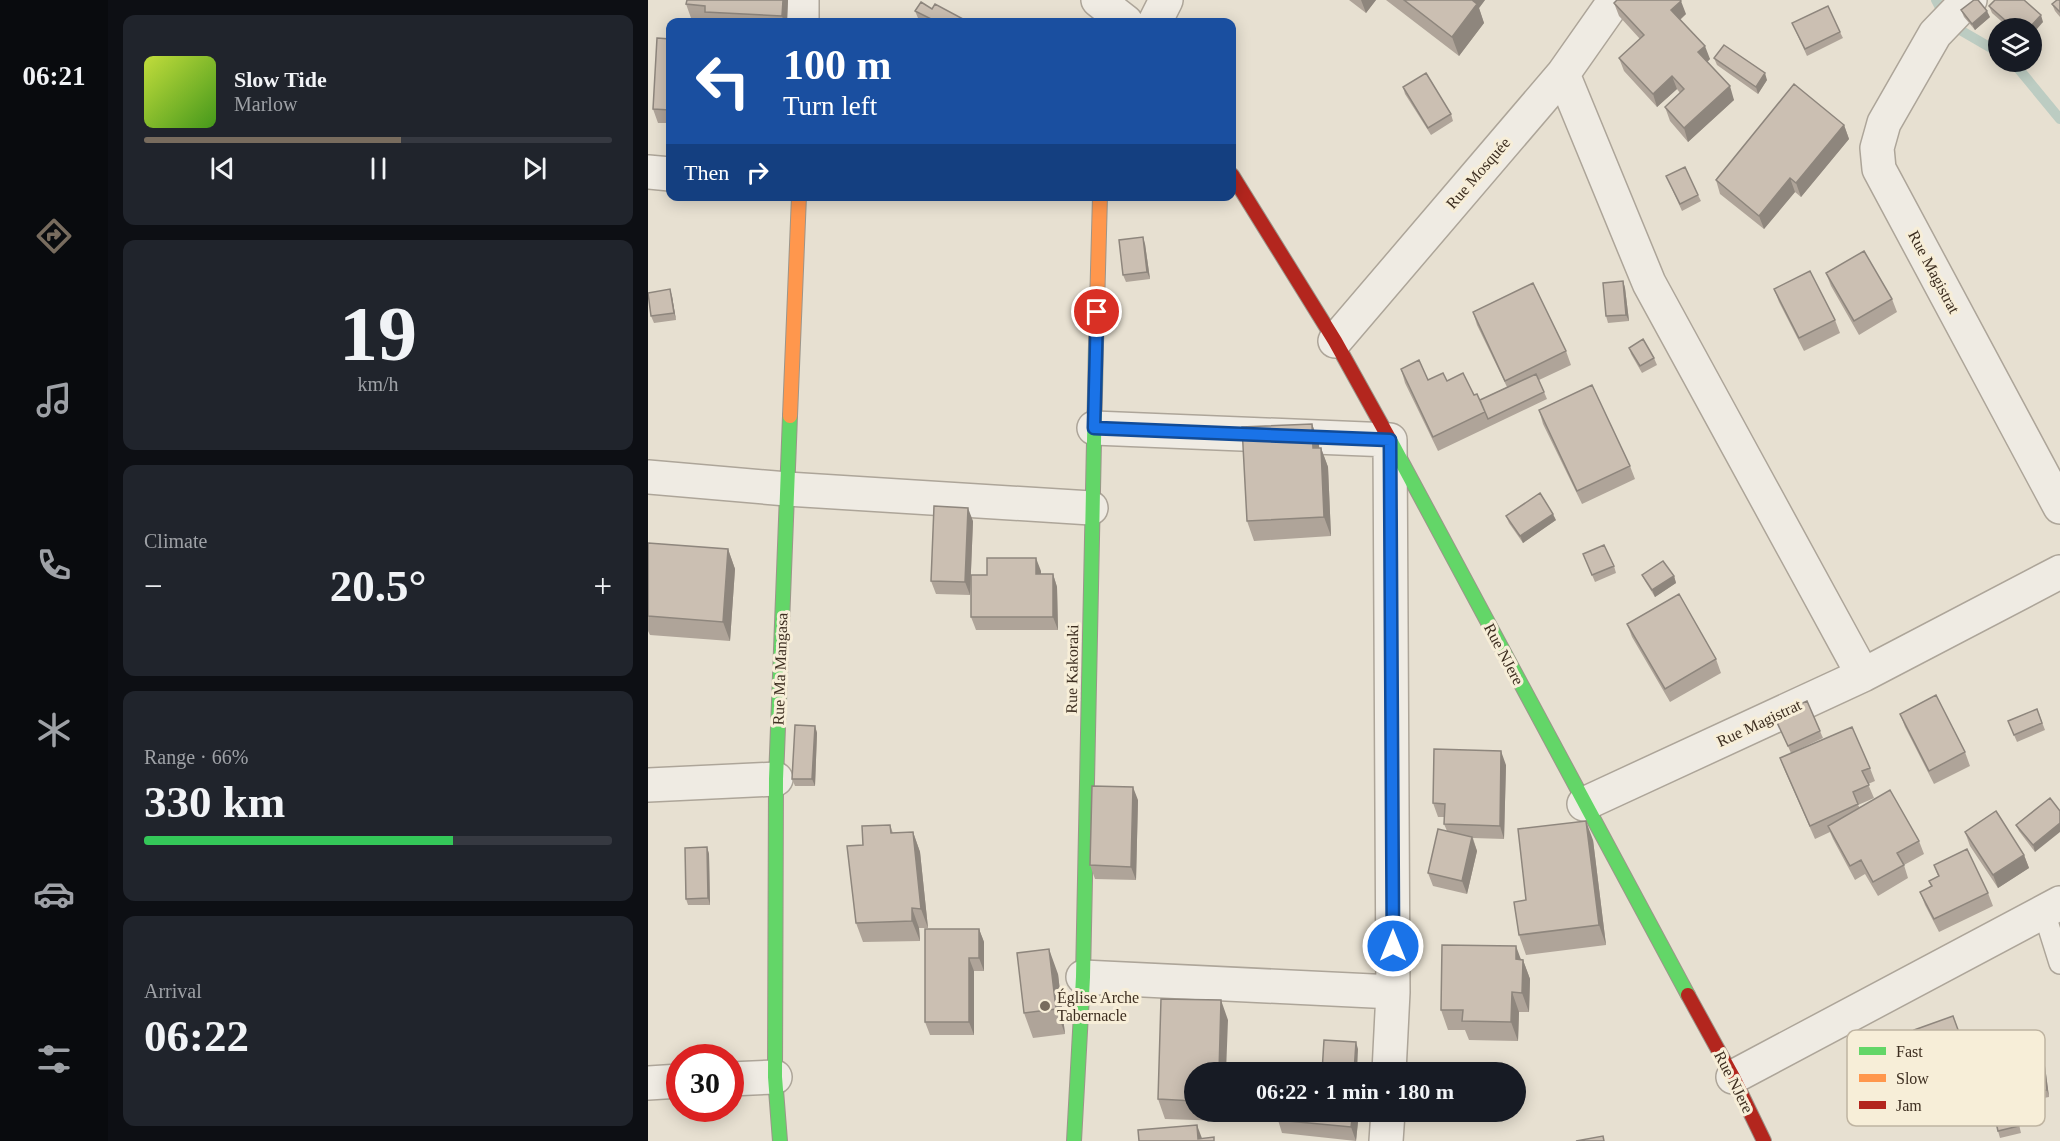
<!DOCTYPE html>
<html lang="en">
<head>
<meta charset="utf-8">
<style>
	body { margin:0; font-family:Georgia,serif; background:#20242c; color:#f1f3f6; height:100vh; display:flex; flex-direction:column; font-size:22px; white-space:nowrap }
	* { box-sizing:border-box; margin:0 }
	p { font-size:20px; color:#9ea1a6 }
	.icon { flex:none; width:33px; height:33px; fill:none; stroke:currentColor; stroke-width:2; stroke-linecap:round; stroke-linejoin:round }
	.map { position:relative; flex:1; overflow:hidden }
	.side { display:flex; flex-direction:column; gap:15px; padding:15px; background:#0d0f14; width:540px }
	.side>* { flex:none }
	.hud { position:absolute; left:18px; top:18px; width:570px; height:183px; border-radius:12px; box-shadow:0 3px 15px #0003; background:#1a4fa0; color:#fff; overflow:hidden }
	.controls { position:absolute; left:1340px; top:18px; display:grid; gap:12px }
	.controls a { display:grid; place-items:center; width:54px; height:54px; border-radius:50%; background:#171b24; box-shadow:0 3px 15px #0003; font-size:30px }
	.speed { position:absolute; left:18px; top:1044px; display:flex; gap:12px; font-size:30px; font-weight:700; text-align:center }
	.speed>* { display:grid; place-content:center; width:78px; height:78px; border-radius:50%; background:#171b24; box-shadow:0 3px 15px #0003; line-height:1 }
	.speed .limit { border:9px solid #d22; background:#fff; color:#111 }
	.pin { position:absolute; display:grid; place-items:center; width:51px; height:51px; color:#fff; margin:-26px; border:3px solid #fff; border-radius:50%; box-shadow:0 2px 6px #0007 }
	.me { position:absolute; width:66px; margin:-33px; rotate:0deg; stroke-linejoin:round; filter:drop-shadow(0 0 4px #0008) }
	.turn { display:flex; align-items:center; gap:21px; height:126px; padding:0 18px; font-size:27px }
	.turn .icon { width:78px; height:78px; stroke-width:2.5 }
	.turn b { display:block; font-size:42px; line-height:51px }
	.then { display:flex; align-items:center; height:57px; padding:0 18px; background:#0003; gap:12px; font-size:22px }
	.big { font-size:45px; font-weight:800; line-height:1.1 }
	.side .widget { flex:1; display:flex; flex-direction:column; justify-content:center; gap:9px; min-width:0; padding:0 21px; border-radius:12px; background:#20242c }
	.side .dial { align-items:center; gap:0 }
	.dial b { font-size:78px; line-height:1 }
	.song { display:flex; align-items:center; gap:18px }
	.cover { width:72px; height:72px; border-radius:9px; background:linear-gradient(135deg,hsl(70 70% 55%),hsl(100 70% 35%)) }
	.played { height:6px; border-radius:3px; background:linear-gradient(90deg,#786c5e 55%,#363941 55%) }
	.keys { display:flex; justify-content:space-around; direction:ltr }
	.heat { display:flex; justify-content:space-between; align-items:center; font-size:33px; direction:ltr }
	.charge { height:9px; border-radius:4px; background:linear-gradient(90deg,#34c759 66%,#363941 0) }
	.trip { position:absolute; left:536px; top:1062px; width:342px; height:60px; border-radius:30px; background:#171b24; box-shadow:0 3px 15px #0003; font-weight:800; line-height:60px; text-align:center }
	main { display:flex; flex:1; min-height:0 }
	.tab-bar { display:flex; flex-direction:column; width:108px; justify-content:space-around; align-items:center; background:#090b0e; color:#9ea1a6 }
	.tab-bar .icon { width:42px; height:42px }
	.tab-bar .on { color:#786c5e }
	.tab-bar b { font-size:27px; color:#f1f3f6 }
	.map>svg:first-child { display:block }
</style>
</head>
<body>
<main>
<nav class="tab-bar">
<b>06:21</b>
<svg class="icon on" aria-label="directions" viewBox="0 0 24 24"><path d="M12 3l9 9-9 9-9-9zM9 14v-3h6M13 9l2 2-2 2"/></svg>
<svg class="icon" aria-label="music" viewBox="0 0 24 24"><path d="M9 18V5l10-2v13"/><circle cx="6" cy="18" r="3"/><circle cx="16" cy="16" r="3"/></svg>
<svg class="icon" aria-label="phone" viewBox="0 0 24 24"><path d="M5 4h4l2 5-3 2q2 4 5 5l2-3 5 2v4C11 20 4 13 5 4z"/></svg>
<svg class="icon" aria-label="climate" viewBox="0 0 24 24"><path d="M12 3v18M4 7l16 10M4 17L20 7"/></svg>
<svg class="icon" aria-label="car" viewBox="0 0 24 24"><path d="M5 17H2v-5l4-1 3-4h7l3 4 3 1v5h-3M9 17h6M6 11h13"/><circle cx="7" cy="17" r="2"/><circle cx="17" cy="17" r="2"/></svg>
<svg class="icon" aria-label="filters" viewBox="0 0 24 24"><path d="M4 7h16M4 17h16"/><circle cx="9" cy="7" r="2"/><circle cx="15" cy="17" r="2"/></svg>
</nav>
<section class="side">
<div class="widget">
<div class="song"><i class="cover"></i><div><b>Slow Tide</b><p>Marlow</p></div></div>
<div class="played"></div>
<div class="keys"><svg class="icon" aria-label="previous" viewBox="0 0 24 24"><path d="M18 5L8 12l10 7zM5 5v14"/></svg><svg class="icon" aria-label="pause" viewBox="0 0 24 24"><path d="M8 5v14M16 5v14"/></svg><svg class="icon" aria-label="next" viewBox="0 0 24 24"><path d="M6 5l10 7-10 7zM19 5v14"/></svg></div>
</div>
<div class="widget dial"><b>19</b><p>km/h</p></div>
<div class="widget"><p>Climate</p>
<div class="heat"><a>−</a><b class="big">20.5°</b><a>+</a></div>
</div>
<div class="widget"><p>Range · 66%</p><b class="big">330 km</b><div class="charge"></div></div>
<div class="widget"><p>Arrival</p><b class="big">06:22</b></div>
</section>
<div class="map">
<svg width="1412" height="1141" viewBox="0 0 1412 1141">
	<rect width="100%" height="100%" fill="#e7e0d1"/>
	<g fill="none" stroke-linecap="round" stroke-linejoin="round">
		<path stroke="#bcccc2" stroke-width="10" d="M1288,0l12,23 50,29
			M1365,62l47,57"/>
		<g stroke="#ada599" stroke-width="24">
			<path id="lane" d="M1396,912l16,51"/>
		</g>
		<g stroke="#ada599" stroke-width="36">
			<path id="street" d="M450,0l28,22
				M1322,0l-11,9 -24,25 -51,89 -7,25 2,21 181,338
				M154,22v-22
				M507,22l11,-22
				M915,74l86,209 214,392
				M0,172l22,2
				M687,341l228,-267 52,-74
				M446,428l296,12 3,552 -4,80
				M0,477l139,12 304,19
				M0,785l128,-6
				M936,804l279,-129 197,-103
				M435,977l310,15
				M1085,1077l327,-174
				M82,1079l45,-2
				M0,1083l32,-2
				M738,1141l2,-29"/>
		</g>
		<g stroke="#9c958a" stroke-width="16">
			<path id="fast" d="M742,440l298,555
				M132,1141l-5,-64 1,-298 14,-363
				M426,1141l9,-164 13,-633"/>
		</g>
		<g stroke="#9c958a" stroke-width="16">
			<path id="slow" d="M448,344l4,-148
				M142,416l9,-220"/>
		</g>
		<g stroke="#9c958a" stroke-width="16">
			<path id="jam" d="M584,175l103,166 55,99
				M1040,995l45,82 31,64"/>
		</g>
		<use href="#lane" stroke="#efebe3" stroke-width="21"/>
		<use href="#street" stroke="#efebe3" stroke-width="33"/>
		<use href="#fast" stroke="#63d668" stroke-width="14"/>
		<use href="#slow" stroke="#ff974d" stroke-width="14"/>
		<use href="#jam" stroke="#b3261e" stroke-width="14"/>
	</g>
	<path fill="#afa499" d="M140,0l-1,22h-79l-1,-3 -16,-1 -5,-14z
		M701,0h27l-10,13z
		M738,0h99l-6,8 5,15 -25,33z
		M1412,0v17l-5,-6 -3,-7z
		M966,3l72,11 -6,6 30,39 -3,3 27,38 -46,42 -18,-21 -5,-14 15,-14 -3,-4 -20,18 -33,-36 -5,-13 21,-19 -21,-23z
		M1341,6l54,16 -12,6h-22l-17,-15z
		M284,9l34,13h-39l-9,-4 -3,-7z
		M1313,10l29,7 -15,13 -11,-13z
		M1144,23l48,9 3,6 -36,18z
		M22,39v84h-12l-5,-14z
		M1066,58l53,22 -9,14 -41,-29z
		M755,87l48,27 2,7 -22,14 -26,-41z
		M1196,125l5,14 -48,58 -6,-5 -31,37 -44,-35 -4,-14z
		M1018,176l32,19 3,6 -19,10z
		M497,244l5,35 -24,3 -3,-7z
		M1178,273l66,26 5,13 -38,23 -28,-49z
		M975,281l2,7 4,33 -21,2 -2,-7z
		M1126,289l61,31 5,13 -36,18 -25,-49z
		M24,296l4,24 -22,3 -3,-7z
		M825,312l93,39 5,14 -32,15 8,19 -109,52 -33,-68 -4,-14 27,11 19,1 27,14 6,5 27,-13 -30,-62z
		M981,348l25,10 3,7 -15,8 -11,-19z
		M891,410l91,56 5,13 -53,25 -39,-80z
		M664,424l7,19v5h2l7,19 3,69 -77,5 -7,-20z
		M858,516l50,4 -33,23 -14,-20z
		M325,521l-3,74 -34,-1 -5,-13z
		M0,543l80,6 7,20 -5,72 -80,-6 -2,-4z
		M935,554l31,12 2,7 -21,9z
		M393,571v3h12l4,13 1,43h-82l-5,-13 16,-42z
		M994,575l32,1 2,7 -21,14 -10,-16z
		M979,624l89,35 5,14 -51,29 -38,-65z
		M1389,709l8,21 -28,12 -9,-21z
		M1252,714l65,38 5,14 -36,18 -29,-57z
		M1126,716l46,15 3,7 -32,15z
		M167,726l2,7 -2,53h-20l-3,-7z
		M1132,758l90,10 5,13 -7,3 6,14 -16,7 2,3 59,33 5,13 -20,11 4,13 -30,18 -13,-22 -10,6 -22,-41 -3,-7 -15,7 -30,-68z
		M858,765l-2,74 -31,-1 4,13 -10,43 -34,-8 -5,-13 19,-42 -3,-7v-7h-6l-5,-14z
		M1402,798l-15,54 -16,-21 -3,-6z
		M490,800l-2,80 -41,-1 -5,-14z
		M242,825l3,8 20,-1 7,20 8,76h-9l1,13 -57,1 -7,-19 7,-78z
		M1317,832l59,23 5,13 -31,20 -28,-42z
		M945,840l13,105 -80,10 -7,-20 7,-35z
		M59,847l2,7 1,51h-22l-2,-6z
		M1286,865l54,28 5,13 -54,26 -14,-27 -5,-13 11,-6 -2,-5 9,-5z
		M331,929l5,13v29h-10v64h-44l-5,-13z
		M873,960h2l7,19 -1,33h-10l-1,29 -49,-1 -4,-10h-17l-7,-20z
		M410,974l7,60 -32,4 -9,-25z
		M1305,1016l25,68 -38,14 -26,-68z
		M580,1020l-34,52v40h31v9l-60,-2 -7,-20z
		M1394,1059l3,7 4,31 -21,4 -3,-7z
		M1279,1084l10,29 -34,12 -10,-30z
		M1364,1095l9,38 -21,5 -2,-7z
		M711,1112l-3,29 -74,-8 -4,-13z"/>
	<path fill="#8e867d" d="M135,0h5l-1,22h-3l-2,-6z
		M713,0h15l-10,13z
		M820,0h17l-6,8 5,15 -25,33 -7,-19z
		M1033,1l5,13 -10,9 -5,-13z
		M1339,11l3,6 -15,13 -3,-6z
		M1393,15l2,7 -12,14v-8h-2z
		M1057,46l5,13 -7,7 -5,-14z
		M1117,73l2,7 -9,14 -2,-7z
		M1024,76l5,13 -20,18 -4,-13z
		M1082,86l4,14 -46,42 -4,-14z
		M1196,125l5,14 -48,58 -5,-14z
		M1142,178l5,14 -31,37 -5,-13z
		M495,237l2,7 5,35 -3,-7z
		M975,281l2,7 4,33 -3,-6z
		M22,289l2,7 4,24 -2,-7z
		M664,424l7,19 1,25 -7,-20z
		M673,448l7,19 3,69 -7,-19z
		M320,508l5,13 -3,74 -5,-13z
		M905,514l3,6 -33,23 -3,-7z
		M80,549l7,20 -5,72 -7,-19z
		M388,558l5,13v17l-5,-14z
		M405,574l4,13 1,43 -5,-13z
		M1026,576l2,7 -21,14 -3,-7z
		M167,726l2,7 -2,53 -3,-7z
		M853,751l5,14 -2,74 -4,-13z
		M485,787l5,13 -2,80 -5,-13z
		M938,821l7,19 13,105 -7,-20z
		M1412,823v9l-25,20 -2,-7z
		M265,832l7,20 8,76 -7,-19z
		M824,837l5,14 -10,43 -5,-13z
		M59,847l2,7 1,51 -2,-7z
		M1376,855l5,13 -31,20 -5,-13z
		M264,908l7,20 1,13 -8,-20z
		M331,929l5,13v29l-5,-13z
		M868,946l7,19v-5l7,19 -1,33 -7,-19 -6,-34z
		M401,949l9,25 7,60 -9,-25z
		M321,958l5,13v64l-5,-13z
		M864,992l7,20 -1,29 -7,-19z
		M573,1000l7,20 -2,52h-7z
		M708,1042l2,7 -1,23h-3z
		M1394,1059l3,7 4,31 -2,-7z
		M573,1112h4v9z
		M705,1112h6l-3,29 -5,-14z
		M549,1125l6,16 -5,-2z"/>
	<path fill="#cbbfb2" stroke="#8e867d" stroke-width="1.5" d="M39,0h96l-1,16 -77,-4v-6l-19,-2z
		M756,0h68l5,4 -25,33z
		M969,0h63l1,1 -10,9 34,36 -7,6 32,34 -46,42 -19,-21 19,-18 -12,-13 -19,18 -34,-36 25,-23 -30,-32z
		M1326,0h4l9,11 -15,13 -11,-14z
		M1347,0h29l17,15 -12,13h-15l-25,-22z
		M1409,0h3v12l-8,-8z
		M273,2l11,7 3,-5 30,16 -1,2h-27l-22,-11z
		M1180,6l12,26 -35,17 -13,-26z
		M9,38l13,1v71l-17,-1z
		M1076,45l41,28 -9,14 -42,-29z
		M778,73l25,41 -23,14 -25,-41z
		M1146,84l50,41 -48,58 -6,-5 -31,38 -43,-36z
		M1037,167l13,28 -18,9 -14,-28z
		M495,237l4,35 -24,3 -4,-35z
		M1216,251l28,48 -38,22 -28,-48z
		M1162,271l25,49 -36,18 -25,-49z
		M975,281l3,34 -20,1 -3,-33z
		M885,283l33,68 -61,30 -32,-69z
		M22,289l4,24 -23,3 -3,-23z
		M995,339l11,19 -14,8 -11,-18z
		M771,360l9,20 15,-7 4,8 16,-8 11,22 3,-1 8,18 -52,25 -32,-68z
		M888,374l8,18 -56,27 -8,-19z
		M944,385l38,81 -53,25 -38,-81z
		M664,424l1,24h8l3,69 -77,4 -5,-94z
		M892,493l13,21 -33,22 -14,-20z
		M286,506l34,2 -3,74 -34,-1z
		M0,543l80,6 -5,73 -75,-6z
		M956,545l10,21 -22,9 -9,-21z
		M339,558h49v16h17v43h-82v-42h16z
		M1015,561l11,15 -22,14 -10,-15z
		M1031,594l37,65 -51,30 -38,-65z
		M1288,695l29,57 -36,19 -29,-57z
		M1159,701l13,30 -32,15 -14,-30z
		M1389,709l5,14 -28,12 -6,-14z
		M147,725l20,1 -3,53h-20z
		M1204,727l18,41 -8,3 7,14 -16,7 5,12 -48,22 -30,-68z
		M786,749l67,2 -1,75 -56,-2 1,-20 -12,-1z
		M444,786l41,1 -2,80 -41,-2z
		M1242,790l29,51 -22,12 7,12 -31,17 -12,-22 -11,6 -22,-40z
		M1402,798l10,13v12l-27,22 -17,-20z
		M1348,811l28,44 -31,20 -28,-43z
		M938,821l13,104 -80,10 -5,-33 12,-2 -8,-71z
		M242,825l1,8 22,-1 8,77 -9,-1v13l-56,2 -9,-77 16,-1 -1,-19z
		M790,829l34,8 -10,44 -34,-8z
		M59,847l1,51 -22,1 -1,-51z
		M1319,849l21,44 -54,26 -14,-27 12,-6 -3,-5 10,-5 -5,-11z
		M277,929h54v29h-10v64h-44z
		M794,945l74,1v13l7,1 -1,33 -10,-1 -1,30 -49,-1 1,-11h-22z
		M401,949l7,60 -32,4 -7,-60z
		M513,999l60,1 -2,72h-25v29l-36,-2z
		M1305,1016l20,55 -38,14 -21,-55z
		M676,1040l32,2 -2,30h-32z
		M1394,1059l5,31 -22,4 -5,-31z
		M1362,1089l9,37 -21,5 -9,-38z
		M631,1112h74l-2,15 -73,-7z
		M549,1125l1,14 16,-2v4h-75l-1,-11z
		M955,1136l1,5h-28z"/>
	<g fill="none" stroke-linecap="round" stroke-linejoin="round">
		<g stroke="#114b97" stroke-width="15">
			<path id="route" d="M449,312l-3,116 296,12 3,506"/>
		</g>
		<use href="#route" stroke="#1a73e8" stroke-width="10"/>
	</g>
	<circle fill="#786c5e" stroke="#f7eed8" stroke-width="2" cx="397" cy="1006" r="6"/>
	<g text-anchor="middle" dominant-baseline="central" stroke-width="6" stroke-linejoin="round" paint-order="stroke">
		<g font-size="16" fill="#3d2e20" stroke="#f7eed8">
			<text transform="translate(830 173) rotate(-49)">Rue Mosquée</text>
			<text transform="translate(1286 272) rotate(62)">Rue Magistrat</text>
			<text transform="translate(856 654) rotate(62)">Rue NJere</text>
			<text transform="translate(132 669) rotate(-88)">Rue Ma Mangasa</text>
			<text transform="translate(424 669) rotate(-89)">Rue Kakoraki</text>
			<text transform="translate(1111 723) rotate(-25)">Rue Magistrat</text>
			<text transform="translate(1086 1082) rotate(63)">Rue NJere</text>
		</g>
		<g font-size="16" fill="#3d2e20" stroke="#f7eed8" text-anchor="start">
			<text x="409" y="997">Église Arche<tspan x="409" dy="18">Tabernacle</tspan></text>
		</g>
	</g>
	<rect x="1199" y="1030" width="198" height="96" rx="9" fill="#f7eed8" stroke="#bfb4a1" stroke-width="1.5"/>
	<rect x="1211" y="1047" width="27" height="8" fill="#63d668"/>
	<rect x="1211" y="1074" width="27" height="8" fill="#ff974d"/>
	<rect x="1211" y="1101" width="27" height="8" fill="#b3261e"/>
	<g font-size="16" fill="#3d2e20">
		<text x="1248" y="1057">Fast</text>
		<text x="1248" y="1084">Slow</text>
		<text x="1248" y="1111">Jam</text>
	</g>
</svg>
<div class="controls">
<a><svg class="icon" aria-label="layers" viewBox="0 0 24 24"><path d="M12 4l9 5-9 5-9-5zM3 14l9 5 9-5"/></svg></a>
</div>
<div class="speed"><div class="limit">30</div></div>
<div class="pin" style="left:449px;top:312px;background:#d93025"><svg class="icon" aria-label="arrive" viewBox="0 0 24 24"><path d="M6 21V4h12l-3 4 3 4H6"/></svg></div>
<svg class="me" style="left:745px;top:946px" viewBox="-20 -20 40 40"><circle r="17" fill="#1a73e8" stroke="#fff" stroke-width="3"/><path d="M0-11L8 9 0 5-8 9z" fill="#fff"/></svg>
<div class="trip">06:22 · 1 min · 180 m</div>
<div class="hud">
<div class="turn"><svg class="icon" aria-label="left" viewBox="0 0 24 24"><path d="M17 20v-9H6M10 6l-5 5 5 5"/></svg><div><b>100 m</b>Turn left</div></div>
<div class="then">Then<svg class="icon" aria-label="right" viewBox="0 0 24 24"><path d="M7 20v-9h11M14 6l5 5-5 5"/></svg></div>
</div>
</div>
</main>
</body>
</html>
